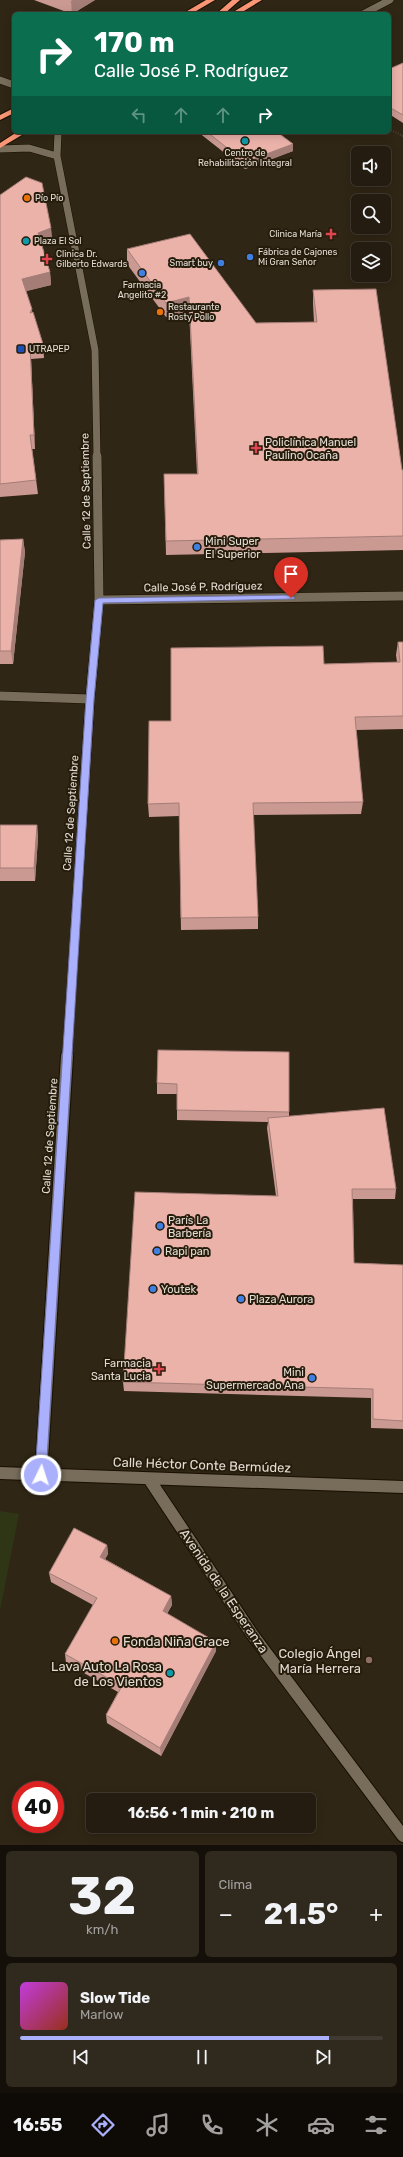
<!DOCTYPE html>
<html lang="es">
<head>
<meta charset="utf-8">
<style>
	body { margin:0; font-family:Rubik,sans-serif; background:#30291e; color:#f1f3f6; height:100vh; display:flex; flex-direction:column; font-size:15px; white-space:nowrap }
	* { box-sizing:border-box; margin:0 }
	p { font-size:13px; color:#a3a19f }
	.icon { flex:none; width:22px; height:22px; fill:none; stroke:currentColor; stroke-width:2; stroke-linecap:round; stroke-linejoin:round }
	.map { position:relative; height:1845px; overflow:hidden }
	.sheet { display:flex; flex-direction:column; gap:6px; padding:6px; background:#140f09; flex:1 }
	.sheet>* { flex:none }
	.hud { position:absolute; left:12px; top:12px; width:379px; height:122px; border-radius:6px; box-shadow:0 2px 10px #0003,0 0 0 1px #413a30; background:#0b6e4f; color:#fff; overflow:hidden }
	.tools { position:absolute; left:351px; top:146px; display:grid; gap:8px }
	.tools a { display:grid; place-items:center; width:40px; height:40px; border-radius:6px; background:#241c10; box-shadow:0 2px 10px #0003,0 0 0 1px #413a30; font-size:20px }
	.speed { position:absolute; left:12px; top:1781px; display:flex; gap:8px; font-size:20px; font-weight:700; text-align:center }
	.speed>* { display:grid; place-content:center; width:52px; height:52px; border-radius:50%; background:#241c10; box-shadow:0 2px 10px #0003,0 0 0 1px #413a30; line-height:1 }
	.speed .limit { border:6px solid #d22; background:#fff; color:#111 }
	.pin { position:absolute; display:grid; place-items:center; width:34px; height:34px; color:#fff; margin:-41px -17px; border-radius:50% 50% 50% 0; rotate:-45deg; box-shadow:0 0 4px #0007 }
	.pin .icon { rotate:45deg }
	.me { position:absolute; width:44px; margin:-22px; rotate:4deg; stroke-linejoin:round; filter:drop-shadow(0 0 3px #0008) }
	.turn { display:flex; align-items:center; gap:14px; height:84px; padding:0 16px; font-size:18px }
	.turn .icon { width:52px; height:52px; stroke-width:2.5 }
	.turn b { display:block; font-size:28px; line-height:34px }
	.lanes { display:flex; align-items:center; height:38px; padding:0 16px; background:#0003; justify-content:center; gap:20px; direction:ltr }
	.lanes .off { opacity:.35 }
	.big { font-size:30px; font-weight:700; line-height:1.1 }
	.sheet .widget { flex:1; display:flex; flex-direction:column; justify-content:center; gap:6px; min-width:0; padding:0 14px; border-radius:6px; background:#30291e }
	.sheet .dial { align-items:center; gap:0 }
	.dial b { font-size:52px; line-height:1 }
	.song { display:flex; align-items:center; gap:12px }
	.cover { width:48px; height:48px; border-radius:6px; background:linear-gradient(135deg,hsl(290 70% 55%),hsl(10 70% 35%)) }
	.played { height:4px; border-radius:2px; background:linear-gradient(90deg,#aab0fb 85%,#413a30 85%) }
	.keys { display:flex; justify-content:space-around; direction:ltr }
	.heat { display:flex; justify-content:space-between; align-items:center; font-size:22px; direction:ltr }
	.sheet .tiles { flex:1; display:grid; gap:6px; grid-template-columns:1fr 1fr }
	.widget:last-child { grid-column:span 2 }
	.trip { position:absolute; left:86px; top:1793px; width:230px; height:40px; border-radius:6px; background:#241c10; box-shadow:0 2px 10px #0003,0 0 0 1px #413a30; font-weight:700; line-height:40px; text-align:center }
	.tab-bar { display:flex; height:64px; justify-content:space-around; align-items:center; background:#0e0b06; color:#a3a19f }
	.tab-bar .icon { width:28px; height:28px }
	.tab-bar .on { color:#aab0fb }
	.tab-bar b { font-size:18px; color:#f1f3f6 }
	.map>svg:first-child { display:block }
</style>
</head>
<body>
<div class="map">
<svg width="403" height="1845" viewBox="0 0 403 1845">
	<rect width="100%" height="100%" fill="#302615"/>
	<path fill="#2e3616" d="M0,1511l19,3 -19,97z"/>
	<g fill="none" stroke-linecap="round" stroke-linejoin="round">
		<g stroke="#180f02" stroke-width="8">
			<path id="minor-far2" d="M363,14l27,-14
				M0,80l14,5
				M58,132l-1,24 38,194 2,107
				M0,149l29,-1 28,8"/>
		</g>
		<g stroke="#180f02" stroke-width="10">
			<path id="minor-far1" d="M99,600l304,-4
				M0,696l90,3
				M67,1057l23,-358 9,-99 -2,-144"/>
		</g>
		<g stroke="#180f02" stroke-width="14">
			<path id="minor" d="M0,1473l403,14
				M41,1475l26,-419
				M149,1479l103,155 151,202"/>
		</g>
		<g stroke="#180f02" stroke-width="2">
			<path id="highway" d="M206,0h9l-24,14h-9z
				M232,0h8l-16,14h-8z
				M253,0h9l-23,14h-9z
				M14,108v5l-14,7v-5z
				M17,132h10l-27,16v-5z"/>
		</g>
		<path stroke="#6a6152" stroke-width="2" stroke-dasharray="0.5 2" stroke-linecap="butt" d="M389,129l14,7"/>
		<use href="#minor-far2" stroke="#786d5a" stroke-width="7"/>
		<use href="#minor-far1" stroke="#786d5a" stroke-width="9"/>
		<use href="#minor" stroke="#786d5a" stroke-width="12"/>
		<use href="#highway" fill="#fb9676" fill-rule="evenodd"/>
	</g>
	<path fill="#ca9992" d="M34,0h61l-23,14z
		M403,63v60l-14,-9v-45z
		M198,132h79l16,12v7l-48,18z
		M0,195l51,33 1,13 -10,4 8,27 1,13 -25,6 6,21 11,32 1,14 -13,1 4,90h-3l6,45 -38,3z
		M127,249l129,74 58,-1 -1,-18v-14l89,180h1v80l-237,5 -2,-81h33l-8,-163 -23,6 -39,-53z
		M23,539l2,13 -12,112h-13v-124z
		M398,642h5v87l-47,1 7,72 -2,12 -108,1 5,102v12l-77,1 -2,-114 -30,1 -1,-13 23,-83 153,-57 73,-2 -1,-7z
		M0,825h37l1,13 -3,43h-35z
		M158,1050l131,62v4l107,73 -1,10h-42l1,64 49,2v164l-32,-1v-30l-247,-7 -1,-9 153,-186 -9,-68 1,-6 -91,-2v-26h-20v-11z
		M107,1545l1,9 -3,5 66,37 1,9 -5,9 49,37 -55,105 -54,-33 -1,-8 12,-23 -52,-29 -1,-9 28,-49 -42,-23 -2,-9z"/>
	<path fill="#a47d77" d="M73,0h22l-23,14 -1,-13z
		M293,144v7l-48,18v-7z
		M51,228l1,13 -13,5 -1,-13z
		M50,272l1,13 -28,7 -1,-13z
		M189,297v14l-23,6v-14z
		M30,346l1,13 4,90 -1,-14z
		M23,539l2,13 -12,112 -2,-13z
		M37,825l1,13 -3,43 -1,-13z
		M107,1545l1,9 -7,12 -1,-9z
		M171,1596l1,9 -9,15v-9z
		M216,1642v9l-55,105 -1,-8z"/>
	<path fill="#ebb2aa" stroke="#a47d77" d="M403,63v52l-14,-8v-38z
		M207,132h70l16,12 -48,18z
		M26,177l16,6 9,45 -13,5 12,39 -28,7 10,30 -2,4 3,-1 10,32 -13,2 4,89h-4l6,45 -36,4v-289z
		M190,234l66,89 61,-1 -4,-32 63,-1 26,181h1v66l-237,5 -2,-67h34l-9,-177 -23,6 -39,-54z
		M23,539l-12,112h-11v-111z
		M398,642h5v74l-48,1 8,85 -110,1 5,114 -77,1 -2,-115 -31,1 1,-83h22v-73l152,-2 1,18 76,-2z
		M0,825h37l-3,43h-34z
		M158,1050l131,2v60l-112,-2v-26l-20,-1z
		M384,1108l12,81h-44l2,74 49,2v156l-30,-2v-30l-250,-7 12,-190 143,4 -10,-78z
		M74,1528l33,17 -7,12 71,39 -8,15 53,31 -56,106 -54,-33 16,-29 -57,-32 32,-56 -48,-25z"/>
	<path fill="#aab0fb" stroke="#6e72a3" d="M291,595l4,3 -1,1 -191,4 -9,96 -48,776 -1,3 -4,2 -4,-2 -2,-3 51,-776 9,-99 4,-2z"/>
	<g fill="#0f9aa8" stroke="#261c0c" stroke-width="1.5">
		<circle cx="245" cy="141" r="4"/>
		<circle cx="26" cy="241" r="4"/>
		<circle cx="170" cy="1673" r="4"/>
	</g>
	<g fill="#e8710a" stroke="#261c0c" stroke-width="1.5">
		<circle cx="27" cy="198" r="4"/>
		<circle cx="160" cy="312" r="4"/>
		<circle cx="115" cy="1641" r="4"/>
	</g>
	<g fill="#e0444e" stroke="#261c0c" stroke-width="1.5">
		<path d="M329 228h4v4h4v4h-4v4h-4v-4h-4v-4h4z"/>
		<path d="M45 253h4v4h4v4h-4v4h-4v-4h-4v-4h4z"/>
		<path d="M254 442h4v4h4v4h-4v4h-4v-4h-4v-4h4z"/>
		<path d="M157 1363h4v4h4v4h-4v4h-4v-4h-4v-4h4z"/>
	</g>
	<g fill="#3f7fe0" stroke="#261c0c" stroke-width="1.5">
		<circle cx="250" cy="257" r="4"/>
		<circle cx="221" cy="263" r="4"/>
		<circle cx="142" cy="273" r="4"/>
		<circle cx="197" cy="547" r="4"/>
		<circle cx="160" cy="1226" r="4"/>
		<circle cx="157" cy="1251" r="4"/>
		<circle cx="153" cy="1289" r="4"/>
		<circle cx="241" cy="1299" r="4"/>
		<circle cx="312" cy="1378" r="4"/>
	</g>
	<rect fill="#1a4fb4" stroke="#261c0c" stroke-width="1.5" x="17" y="345" width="8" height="8" rx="2"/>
	<circle fill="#8d6e63" stroke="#261c0c" stroke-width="1.5" cx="369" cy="1660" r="4"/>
	<g text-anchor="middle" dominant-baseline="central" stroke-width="4" stroke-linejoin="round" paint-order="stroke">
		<g font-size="9" fill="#e3dcd2" stroke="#261c0c" text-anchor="start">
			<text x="245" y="153" text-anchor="middle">Centro de<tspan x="245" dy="10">Rehabilitación Integral</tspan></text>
			<text x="35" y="198">Pío Pío</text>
			<text x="322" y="234" text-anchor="end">Clinica María</text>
			<text x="34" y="241">Plaza El Sol</text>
			<text x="258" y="252">Fábrica de Cajones<tspan x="258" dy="10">Mi Gran Señor</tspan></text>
			<text x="56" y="254">Clinica Dr.<tspan x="56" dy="10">Gilberto Edwards</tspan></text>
			<text x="213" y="263" text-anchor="end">Smart buy</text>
			<text x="142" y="285" text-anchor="middle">Farmacia<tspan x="142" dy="10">Angelito #2</tspan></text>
			<text x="168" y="307">Restaurante<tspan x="168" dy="10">Rosty Pollo</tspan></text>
			<text x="29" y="349">UTRAPEP</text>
		</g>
		<g font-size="11" fill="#e3dcd2" stroke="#261c0c" text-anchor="start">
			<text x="265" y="442">Policlínica Manuel<tspan x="265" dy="13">Paulino Ocaña</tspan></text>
			<text x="205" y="541">Mini Super<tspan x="205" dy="13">El Superior</tspan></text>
			<text x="168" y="1220">París La<tspan x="168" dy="13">Barbería</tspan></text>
			<text x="165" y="1251">Rapi pan</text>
			<text x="161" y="1289">Youtek</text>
			<text x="249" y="1299">Plaza Aurora</text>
			<text x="151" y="1363" text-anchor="end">Farmacia<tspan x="151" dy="13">Santa Lucia</tspan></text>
			<text x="304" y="1372" text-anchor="end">Mini<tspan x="304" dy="13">Supermercado Ana</tspan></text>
		</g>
		<g font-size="11" fill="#e3dcd2" stroke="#261c0c">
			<text transform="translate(86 491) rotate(-91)">Calle 12 de Septiembre</text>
			<text transform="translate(203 587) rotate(-1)">Calle José P. Rodríguez</text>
			<text transform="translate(71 813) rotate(-86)">Calle 12 de Septiembre</text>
			<text transform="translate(50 1136) rotate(-86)">Calle 12 de Septiembre</text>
		</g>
		<g font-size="13" fill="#e3dcd2" stroke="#261c0c">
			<text transform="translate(202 1465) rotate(2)">Calle Héctor Conte Bermúdez</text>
			<text transform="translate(224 1591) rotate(56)">Avenida de la Esperanza</text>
		</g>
		<g font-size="13" fill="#e3dcd2" stroke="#261c0c" text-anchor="end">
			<text x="123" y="1641" text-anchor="start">Fonda Niña Grace</text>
			<text x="361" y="1653">Colegio Ángel<tspan x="361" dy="15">María Herrera</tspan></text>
			<text x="162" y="1666">Lava Auto La Rosa<tspan x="162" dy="15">de Los Vientos</tspan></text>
		</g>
	</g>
</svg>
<div class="tools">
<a><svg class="icon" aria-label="sound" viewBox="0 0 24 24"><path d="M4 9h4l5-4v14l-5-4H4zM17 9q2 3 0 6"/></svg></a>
<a><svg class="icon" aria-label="search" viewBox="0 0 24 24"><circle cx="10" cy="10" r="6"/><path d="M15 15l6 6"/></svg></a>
<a><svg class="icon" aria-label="layers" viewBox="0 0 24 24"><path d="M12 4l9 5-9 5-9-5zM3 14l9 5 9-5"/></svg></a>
</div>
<div class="speed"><div class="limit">40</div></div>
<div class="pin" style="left:291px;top:598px;background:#d93025"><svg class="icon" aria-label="arrive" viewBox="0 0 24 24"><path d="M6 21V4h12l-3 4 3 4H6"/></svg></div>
<svg class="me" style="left:41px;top:1475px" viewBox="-20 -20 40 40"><circle r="17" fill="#aab0fb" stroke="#fff" stroke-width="3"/><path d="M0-11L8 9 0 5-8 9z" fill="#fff"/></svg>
<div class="trip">16:56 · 1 min · 210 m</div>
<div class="hud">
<div class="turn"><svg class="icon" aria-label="right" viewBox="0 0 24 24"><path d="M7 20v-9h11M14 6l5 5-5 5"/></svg><div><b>170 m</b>Calle José P. Rodríguez</div></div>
<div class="lanes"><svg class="icon off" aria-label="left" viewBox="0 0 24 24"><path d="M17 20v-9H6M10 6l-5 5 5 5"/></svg><svg class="icon off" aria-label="ahead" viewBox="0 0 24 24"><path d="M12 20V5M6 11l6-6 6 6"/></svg><svg class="icon off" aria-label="ahead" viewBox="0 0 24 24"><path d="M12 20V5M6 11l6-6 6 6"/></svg><svg class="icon" aria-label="right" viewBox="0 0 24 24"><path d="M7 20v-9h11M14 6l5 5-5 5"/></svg></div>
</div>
</div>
<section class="sheet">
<div class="tiles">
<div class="widget dial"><b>32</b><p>km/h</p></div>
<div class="widget"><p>Clima</p>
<div class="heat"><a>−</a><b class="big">21.5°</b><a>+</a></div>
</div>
<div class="widget">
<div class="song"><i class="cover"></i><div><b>Slow Tide</b><p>Marlow</p></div></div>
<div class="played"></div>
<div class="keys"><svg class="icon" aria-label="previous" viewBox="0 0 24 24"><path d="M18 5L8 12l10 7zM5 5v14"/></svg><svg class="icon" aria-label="pause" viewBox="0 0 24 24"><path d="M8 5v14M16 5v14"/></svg><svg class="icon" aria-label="next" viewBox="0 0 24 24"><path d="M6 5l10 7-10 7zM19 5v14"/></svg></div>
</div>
</div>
</section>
<nav class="tab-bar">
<b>16:55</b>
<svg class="icon on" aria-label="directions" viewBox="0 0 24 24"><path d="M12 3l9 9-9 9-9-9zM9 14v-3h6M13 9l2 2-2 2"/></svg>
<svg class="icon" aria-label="music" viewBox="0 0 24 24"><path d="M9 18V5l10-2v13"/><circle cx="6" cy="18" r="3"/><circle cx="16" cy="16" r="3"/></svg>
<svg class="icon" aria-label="phone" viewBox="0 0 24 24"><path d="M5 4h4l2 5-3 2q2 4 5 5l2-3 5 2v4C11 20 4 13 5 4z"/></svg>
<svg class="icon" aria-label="climate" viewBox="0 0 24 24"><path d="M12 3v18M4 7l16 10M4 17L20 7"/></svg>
<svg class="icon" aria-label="car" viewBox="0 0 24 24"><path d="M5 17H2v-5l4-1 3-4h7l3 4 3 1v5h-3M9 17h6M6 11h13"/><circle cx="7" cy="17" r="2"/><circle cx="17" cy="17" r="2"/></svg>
<svg class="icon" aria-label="filters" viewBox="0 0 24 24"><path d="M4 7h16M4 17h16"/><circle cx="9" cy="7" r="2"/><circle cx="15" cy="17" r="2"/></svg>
</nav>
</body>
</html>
